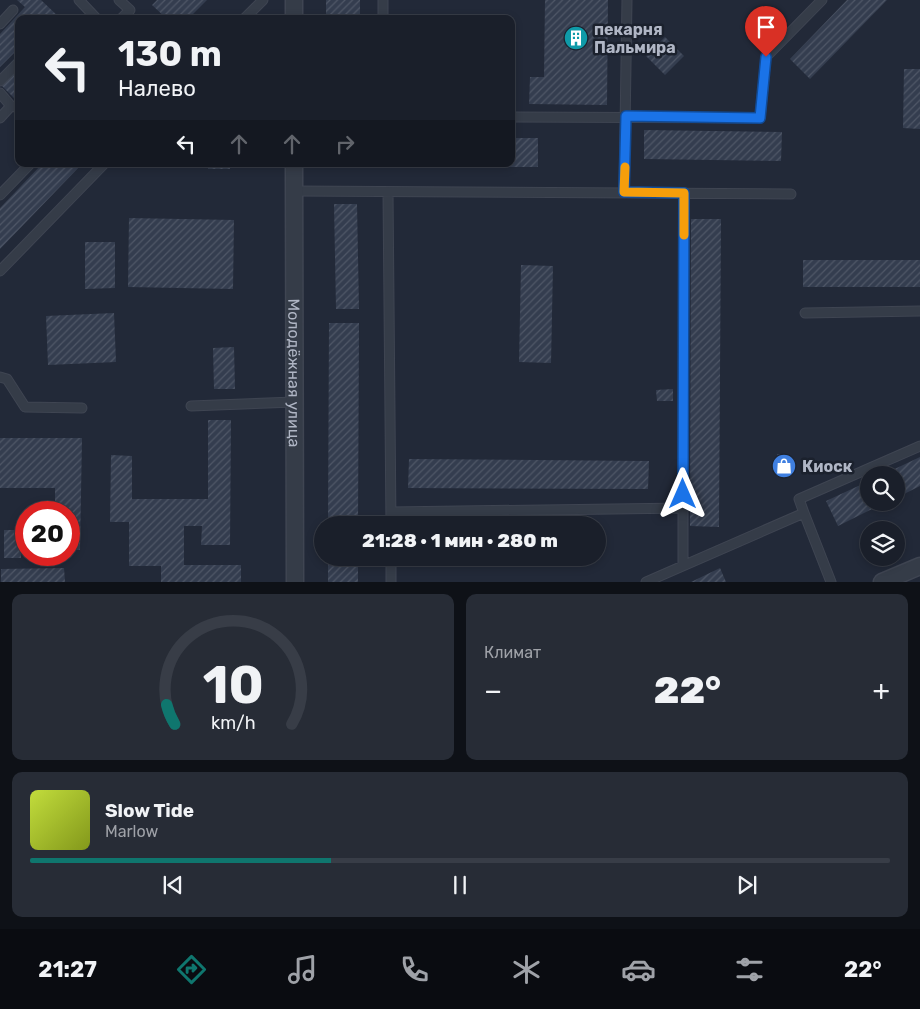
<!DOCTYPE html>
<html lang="ru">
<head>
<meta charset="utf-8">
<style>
	body { margin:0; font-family:Rubik,sans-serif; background:#272c36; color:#f1f3f6; height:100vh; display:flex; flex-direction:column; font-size:19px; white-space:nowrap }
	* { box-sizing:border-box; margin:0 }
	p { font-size:16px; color:#9fa2a8 }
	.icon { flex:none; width:28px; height:28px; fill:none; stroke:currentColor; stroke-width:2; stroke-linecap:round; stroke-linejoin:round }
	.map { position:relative; height:582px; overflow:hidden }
	.panel { display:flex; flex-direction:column; gap:12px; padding:12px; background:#0e1117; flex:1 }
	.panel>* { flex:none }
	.top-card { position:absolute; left:15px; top:15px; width:500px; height:152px; border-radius:10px; box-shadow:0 2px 8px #0003,0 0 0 1px #383d47; background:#1a1f2a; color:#f1f3f6; overflow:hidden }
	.controls { position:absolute; left:860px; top:466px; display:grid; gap:10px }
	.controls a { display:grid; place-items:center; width:45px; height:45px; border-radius:50%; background:#1a1f2a; box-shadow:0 2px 8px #0003,0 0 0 1px #383d47; font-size:25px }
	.speed { position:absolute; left:15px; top:501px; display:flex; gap:10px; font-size:25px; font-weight:700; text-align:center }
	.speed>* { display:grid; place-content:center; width:65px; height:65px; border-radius:50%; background:#1a1f2a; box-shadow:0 2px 8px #0003,0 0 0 1px #383d47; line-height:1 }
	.speed .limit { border:8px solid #d22; background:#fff; color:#111 }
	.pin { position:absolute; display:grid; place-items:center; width:42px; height:42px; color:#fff; margin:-51px -21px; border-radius:50% 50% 50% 0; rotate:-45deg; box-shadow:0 0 5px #0007 }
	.pin .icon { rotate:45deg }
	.me { position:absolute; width:55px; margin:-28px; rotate:0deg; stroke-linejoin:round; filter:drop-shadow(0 0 4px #0008) }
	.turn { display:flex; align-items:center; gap:18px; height:105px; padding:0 20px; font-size:22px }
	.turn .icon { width:65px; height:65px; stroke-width:2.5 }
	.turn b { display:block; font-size:35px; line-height:42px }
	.lanes { display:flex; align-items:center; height:48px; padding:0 20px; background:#0003; justify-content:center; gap:25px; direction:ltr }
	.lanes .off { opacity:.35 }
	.big { font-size:38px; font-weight:800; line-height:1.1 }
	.panel .card { flex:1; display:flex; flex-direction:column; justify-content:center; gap:8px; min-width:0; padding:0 18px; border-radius:10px; background:#272c36 }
	.panel .dial { align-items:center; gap:0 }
	.dial svg { height:130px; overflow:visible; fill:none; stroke:#383d47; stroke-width:7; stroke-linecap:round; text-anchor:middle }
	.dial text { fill:#f1f3f6; stroke:none }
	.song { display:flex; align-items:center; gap:15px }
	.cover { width:60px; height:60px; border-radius:8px; background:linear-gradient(135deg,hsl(70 70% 55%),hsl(70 70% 35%)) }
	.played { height:5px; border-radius:2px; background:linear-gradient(90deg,#0f766e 35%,#383d47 35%) }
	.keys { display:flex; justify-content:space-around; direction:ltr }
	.heat { display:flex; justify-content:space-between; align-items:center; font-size:28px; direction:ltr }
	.panel .tiles { flex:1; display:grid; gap:12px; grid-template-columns:1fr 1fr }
	.card:last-child { grid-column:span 2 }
	.trip { position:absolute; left:314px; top:516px; width:292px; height:50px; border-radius:25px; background:#1a1f2a; box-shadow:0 2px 8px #0003,0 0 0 1px #383d47; font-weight:800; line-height:50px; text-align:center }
	.tabs { display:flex; height:80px; justify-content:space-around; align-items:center; background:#0a0c11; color:#9fa2a8 }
	.tabs .icon { width:35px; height:35px }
	.tabs .current { color:#0f766e }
	.tabs b { font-size:22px; color:#f1f3f6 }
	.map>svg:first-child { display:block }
</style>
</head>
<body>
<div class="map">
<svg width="920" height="582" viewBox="0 0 920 582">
	<defs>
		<pattern id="building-hatch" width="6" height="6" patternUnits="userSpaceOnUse" patternTransform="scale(1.25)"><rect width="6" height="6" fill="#343d4f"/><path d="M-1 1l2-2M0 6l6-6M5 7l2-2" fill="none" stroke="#4f5767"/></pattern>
	</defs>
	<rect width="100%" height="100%" fill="#222938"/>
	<path fill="url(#building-hatch)" d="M17,0h24l20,19h-42v29l-19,19v-33l25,-27z
		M157,0h50l-19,19h-21l-15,-14z
		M326,0h34v19h-34z
		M545,0h63l-1,105 -78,-1 1,-27h14z
		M847,0h40l-77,79 -20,-20z
		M665,37l19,19 -19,19 -19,-19z
		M19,69v34l-17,-17z
		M904,69h16v60l-17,-1z
		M644,130l138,2 -1,29 -137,-2z
		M511,138h27v29h-179v-3h152z
		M42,164h40l-82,85v-41z
		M208,164h22v5h-22z
		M334,204h23l2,105h-23z
		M129,218l105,2 -1,69 -105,-2z
		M691,219h30l-2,308 -29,-1z
		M85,242h30v46l-30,1z
		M803,260h117v27h-117z
		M521,265l32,1 -2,97 -32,-1z
		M114,313l2,49 -68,3 -2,-49z
		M329,323h30l-1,202h-30z
		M234,347l1,42h-21l-1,-41z
		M673,389v12h-16l-1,-11z
		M208,420h23l-1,125h-29l1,-19h-18v39h57v17h-80v-16h-32v-44h-19l1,-67 21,1v43h76z
		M0,438h82l-2,112h-11v-38h-14v-24h-55z
		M777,454h10v20h-10z
		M920,457v29l-24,12v-23h-14z
		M409,459l240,2 -1,28 -240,-1z
		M869,481v21h17l-48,24 -12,-25z
		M4,530h18l-1,28h-17z
		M328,558h30v24h-30z
		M64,568l1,14h-64v-13z
		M720,568l6,14h-35z"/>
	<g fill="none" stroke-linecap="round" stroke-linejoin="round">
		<g stroke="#3f4552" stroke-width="11">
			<path id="service" d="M79,0l18,19
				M119,0l11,10 -9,9
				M244,19l19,-19
				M383,19v-19
				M0,24l13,-14
				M0,81l19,-19
				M0,93l11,13
				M511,117l249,1 6,-61 56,-57
				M0,118l11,-12 8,2
				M294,191l497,3
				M388,192l3,333
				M624,192l3,-192
				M0,195l30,-31
				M0,271l104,-107
				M805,313l115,-2
				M0,377l7,2 18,28 57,1
				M191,406l104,-4
				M683,508l1,-315
				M391,512l292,-4v57
				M804,513l-5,-14 121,-53
				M391,558v24
				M646,582l158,-69 27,69"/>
		</g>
		<g stroke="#3f4552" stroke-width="19">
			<g id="minor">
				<path d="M294,0v19"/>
				<path id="s1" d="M294,164l1,418"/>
				<path d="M882,582l38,-16"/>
			</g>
		</g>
		<use href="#service" stroke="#353c48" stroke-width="9"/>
		<use href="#minor" stroke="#353c48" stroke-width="16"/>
	</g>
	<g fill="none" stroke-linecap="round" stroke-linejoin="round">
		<g stroke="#114b97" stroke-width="12">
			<path id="route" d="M683,494l1,-301 -60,-1 2,-76 134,2 6,-61"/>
		</g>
		<use href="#route" stroke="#1a73e8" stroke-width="9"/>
		<path stroke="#f59e0b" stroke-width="9" d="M625,167l-1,25 60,1v42"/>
	</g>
	<defs>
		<g id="building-disc" transform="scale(1.25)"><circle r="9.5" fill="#0f9aa8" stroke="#1b212d"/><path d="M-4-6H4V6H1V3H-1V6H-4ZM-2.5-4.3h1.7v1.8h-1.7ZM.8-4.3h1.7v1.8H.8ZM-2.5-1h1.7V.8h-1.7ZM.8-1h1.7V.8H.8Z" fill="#fff"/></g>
		<g id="shop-disc" transform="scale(1.25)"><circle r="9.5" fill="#3f7fe0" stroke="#1b212d"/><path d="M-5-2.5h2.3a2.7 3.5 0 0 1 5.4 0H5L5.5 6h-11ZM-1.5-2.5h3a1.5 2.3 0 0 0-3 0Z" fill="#fff"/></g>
	</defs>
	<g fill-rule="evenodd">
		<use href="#building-disc" x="576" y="38"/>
		<use href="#shop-disc" x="784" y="466"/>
	</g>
	<g text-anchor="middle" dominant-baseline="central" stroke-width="5" stroke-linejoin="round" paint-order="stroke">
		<g font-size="16" font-weight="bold" fill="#b0b6c5" stroke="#1b212d" text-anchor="start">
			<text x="594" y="29">пекарня<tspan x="594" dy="18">Пальмира</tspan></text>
			<text x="802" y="466">Киоск</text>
		</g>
		<g font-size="16" fill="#b0b6c5" stroke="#1b212d">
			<text stroke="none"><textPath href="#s1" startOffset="209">Молодёжная улица</textPath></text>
		</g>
	</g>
</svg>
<div class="controls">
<a><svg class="icon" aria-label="search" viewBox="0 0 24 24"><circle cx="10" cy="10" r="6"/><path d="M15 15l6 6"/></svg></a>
<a><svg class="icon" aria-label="layers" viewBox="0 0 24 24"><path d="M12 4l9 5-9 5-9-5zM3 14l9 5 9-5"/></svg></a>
</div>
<div class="speed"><div class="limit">20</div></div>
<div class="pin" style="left:766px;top:57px;background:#d93025"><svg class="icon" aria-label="arrive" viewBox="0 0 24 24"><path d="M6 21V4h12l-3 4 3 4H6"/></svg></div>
<svg class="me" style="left:683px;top:494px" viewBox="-20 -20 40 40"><path d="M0-17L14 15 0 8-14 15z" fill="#1a73e8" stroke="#fff" stroke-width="4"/></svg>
<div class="trip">21:28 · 1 мин · 280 m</div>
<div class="top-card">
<div class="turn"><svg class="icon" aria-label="left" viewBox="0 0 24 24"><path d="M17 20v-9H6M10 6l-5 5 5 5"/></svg><div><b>130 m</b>Налево</div></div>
<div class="lanes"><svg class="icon" aria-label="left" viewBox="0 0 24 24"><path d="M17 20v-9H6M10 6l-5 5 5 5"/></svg><svg class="icon off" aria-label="ahead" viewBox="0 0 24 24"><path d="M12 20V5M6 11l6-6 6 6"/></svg><svg class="icon off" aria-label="ahead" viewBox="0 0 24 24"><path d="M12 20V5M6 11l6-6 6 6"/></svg><svg class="icon off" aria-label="right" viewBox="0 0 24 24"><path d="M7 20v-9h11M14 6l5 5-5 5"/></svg></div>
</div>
</div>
<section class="panel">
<div class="tiles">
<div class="card dial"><svg viewBox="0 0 100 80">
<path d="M14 69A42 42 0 1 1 86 69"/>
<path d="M14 69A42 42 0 0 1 9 57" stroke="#0f766e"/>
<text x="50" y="56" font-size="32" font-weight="700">10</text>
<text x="50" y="72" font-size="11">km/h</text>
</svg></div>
<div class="card"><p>Климат</p>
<div class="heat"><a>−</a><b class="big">22°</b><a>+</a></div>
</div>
<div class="card">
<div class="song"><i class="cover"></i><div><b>Slow Tide</b><p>Marlow</p></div></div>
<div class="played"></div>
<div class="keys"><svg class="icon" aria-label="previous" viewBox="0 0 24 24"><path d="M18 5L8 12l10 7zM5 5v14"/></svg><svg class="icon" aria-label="pause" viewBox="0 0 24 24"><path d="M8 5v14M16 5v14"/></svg><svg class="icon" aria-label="next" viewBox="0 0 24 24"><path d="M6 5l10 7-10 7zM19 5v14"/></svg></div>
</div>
</div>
</section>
<nav class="tabs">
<b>21:27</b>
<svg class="icon current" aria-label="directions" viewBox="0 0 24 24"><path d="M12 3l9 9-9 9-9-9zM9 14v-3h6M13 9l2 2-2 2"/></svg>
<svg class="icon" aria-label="music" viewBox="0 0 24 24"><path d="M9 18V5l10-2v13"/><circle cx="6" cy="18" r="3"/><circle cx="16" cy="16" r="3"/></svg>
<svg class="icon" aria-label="phone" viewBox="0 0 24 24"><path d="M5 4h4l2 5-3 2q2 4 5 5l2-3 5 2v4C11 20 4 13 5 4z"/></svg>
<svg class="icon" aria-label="climate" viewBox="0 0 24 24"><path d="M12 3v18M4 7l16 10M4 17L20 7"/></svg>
<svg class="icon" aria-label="car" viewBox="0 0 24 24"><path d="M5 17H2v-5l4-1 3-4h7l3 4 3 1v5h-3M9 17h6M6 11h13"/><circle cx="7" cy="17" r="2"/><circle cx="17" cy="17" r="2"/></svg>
<svg class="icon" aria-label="filters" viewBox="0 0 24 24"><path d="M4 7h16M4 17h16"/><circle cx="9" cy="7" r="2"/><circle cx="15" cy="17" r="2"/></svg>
<b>22°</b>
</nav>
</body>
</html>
